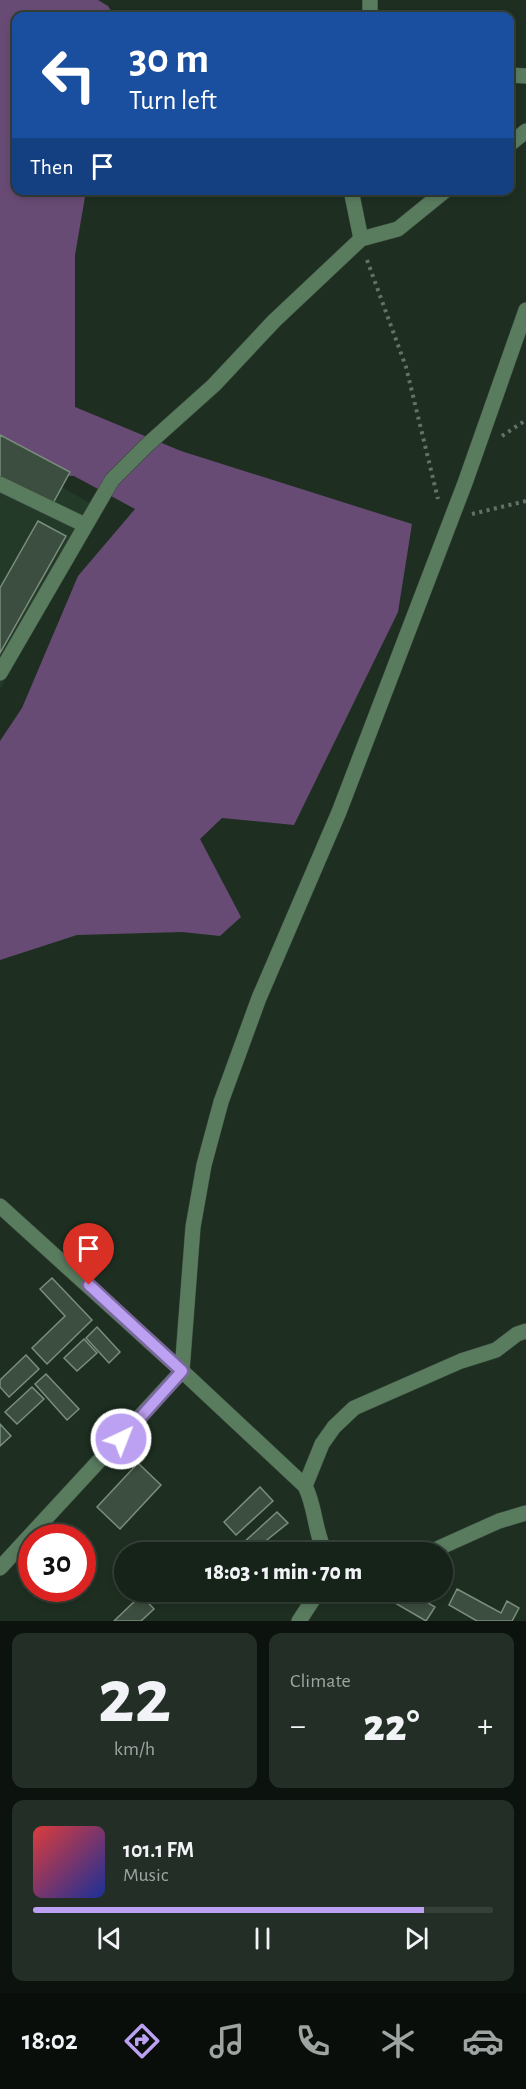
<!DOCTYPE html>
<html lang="en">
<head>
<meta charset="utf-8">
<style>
	body { margin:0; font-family:"Alegreya Sans",sans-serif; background:#232f26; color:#f1f3f6; height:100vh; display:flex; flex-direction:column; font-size:22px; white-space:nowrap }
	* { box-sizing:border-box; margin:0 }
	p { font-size:20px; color:#9ea4a2 }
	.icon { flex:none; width:33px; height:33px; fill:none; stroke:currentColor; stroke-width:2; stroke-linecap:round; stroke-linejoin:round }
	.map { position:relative; height:1621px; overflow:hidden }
	.sheet { display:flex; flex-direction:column; gap:12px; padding:12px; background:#0c130e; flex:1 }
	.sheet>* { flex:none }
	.banner { position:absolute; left:12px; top:12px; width:502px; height:183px; border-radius:12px; box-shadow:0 3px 9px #0003,0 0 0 2px #354038; background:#1a4fa0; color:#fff; overflow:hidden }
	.speed { position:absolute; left:18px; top:1524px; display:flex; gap:12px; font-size:30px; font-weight:700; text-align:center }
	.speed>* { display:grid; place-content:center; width:78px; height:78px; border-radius:50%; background:#162319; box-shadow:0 3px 9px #0003,0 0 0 2px #354038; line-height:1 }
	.speed .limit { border:9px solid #d22; background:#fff; color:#111 }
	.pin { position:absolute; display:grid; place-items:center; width:51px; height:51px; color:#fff; margin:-62px -26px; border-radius:50% 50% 50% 0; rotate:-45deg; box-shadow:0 0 6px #0007 }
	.pin .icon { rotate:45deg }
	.me { position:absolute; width:66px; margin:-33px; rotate:43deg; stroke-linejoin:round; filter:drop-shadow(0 0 4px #0008) }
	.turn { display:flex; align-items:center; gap:21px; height:126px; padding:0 18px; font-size:27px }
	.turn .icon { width:78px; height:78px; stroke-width:2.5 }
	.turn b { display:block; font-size:42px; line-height:51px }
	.then { display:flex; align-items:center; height:57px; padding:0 18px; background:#0003; gap:12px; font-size:22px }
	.big { font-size:45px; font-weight:800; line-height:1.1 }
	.sheet .card { flex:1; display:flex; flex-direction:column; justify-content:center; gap:9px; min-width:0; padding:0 21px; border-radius:12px; background:#232f26 }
	.sheet .dial { align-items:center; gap:0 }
	.dial b { font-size:78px; line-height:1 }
	.song { display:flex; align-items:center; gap:18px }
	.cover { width:72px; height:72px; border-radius:9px; background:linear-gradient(135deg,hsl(0 70% 55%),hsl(230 70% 35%)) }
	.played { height:6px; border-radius:3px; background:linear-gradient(90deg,#bca0f2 85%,#354038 85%) }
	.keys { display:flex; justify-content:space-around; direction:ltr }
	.heat { display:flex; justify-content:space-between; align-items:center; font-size:33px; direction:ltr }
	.sheet .tiles { flex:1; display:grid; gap:12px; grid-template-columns:1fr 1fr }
	.card:last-child { grid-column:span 2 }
	.trip { position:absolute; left:114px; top:1542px; width:339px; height:60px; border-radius:30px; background:#162319; box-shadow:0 3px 9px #0003,0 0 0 2px #354038; font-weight:800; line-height:60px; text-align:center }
	.tab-bar { display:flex; height:96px; justify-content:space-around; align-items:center; background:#090e0a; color:#9ea4a2 }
	.tab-bar .icon { width:42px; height:42px }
	.tab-bar .on { color:#bca0f2 }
	.tab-bar b { font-size:27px; color:#f1f3f6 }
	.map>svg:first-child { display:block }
</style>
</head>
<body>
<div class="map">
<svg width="526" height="1621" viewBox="0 0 526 1621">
	<rect width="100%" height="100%" fill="#1e2f21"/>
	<path fill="#243a29" d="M0,453l101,56 -101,180z"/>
	<path fill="#684b74" d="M0,0h98l10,6 6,10h-98v174l70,1 -11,64v152l106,44 231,73 -14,88 -104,213 -72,-7 -22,21 41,78 -21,19 -38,-4 -105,3 -77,25v-219l22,-33 56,-132 57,-67 -61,-33 -74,-1z"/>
	<path fill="#3c4e3f" stroke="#7a8e7d" stroke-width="1.5" d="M0,435l70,37 -18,33 -52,-28z
		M38,521l28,15 -66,117v-65z
		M52,1278l40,42 -45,44 -15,-16 33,-32 -25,-27z
		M97,1327l23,25 -11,11 -23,-25z
		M84,1339l13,14 -20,18 -13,-13z
		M26,1355l13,14 -30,28 -9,-10v-7z
		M46,1374l33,35 -12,11 -32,-36z
		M32,1387l12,12 -27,25 -12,-12z
		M0,1424l11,12 -11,10z
		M138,1463l23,22 -41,44 -23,-22z
		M260,1487l13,14 -37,34 -12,-13z
		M277,1512l11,11 -36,29 -9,-9z
		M457,1589l44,24 6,-12 12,7 -7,13h-35l-28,-16z
		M386,1592h24l25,15 -9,14 -43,-25z
		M141,1595l13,14 -13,12h-27z"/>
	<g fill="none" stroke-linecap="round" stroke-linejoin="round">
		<g stroke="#3b4b3e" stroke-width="16">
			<path id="minor" d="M370,16v-16
				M510,75l16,1
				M510,144l16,-13
				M351,190l10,49
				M0,484l85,41
				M0,673l112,-193 34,-34 68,-61 60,-64 87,-82 37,-10 48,-39
				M0,1206l182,165 -182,197
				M305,1486l17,-42 12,-17 20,-19 107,-47 35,-11 21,-16 9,-3
				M326,1552c-11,-15 -10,-45 -21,-66l-123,-115 11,-144 11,-62 17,-63 38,-104 80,-186 126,-329 61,-173
				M430,1552l69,-31 27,-8
				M299,1621l19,-29"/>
		</g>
		<path stroke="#637266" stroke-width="4" stroke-dasharray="3 4.5" stroke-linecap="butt" d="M367,260l39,107 32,132
			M502,436l24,-16
			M472,514l54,-13"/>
		<use href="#minor" stroke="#597c5f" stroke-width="15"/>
	</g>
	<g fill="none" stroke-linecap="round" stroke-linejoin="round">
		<g stroke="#7a689d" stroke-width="15">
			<path id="route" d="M89,1285l93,86 -61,68"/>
		</g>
		<use href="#route" stroke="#bca0f2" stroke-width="10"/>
	</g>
</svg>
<div class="speed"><div class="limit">30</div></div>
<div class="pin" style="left:89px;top:1285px;background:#d93025"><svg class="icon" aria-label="arrive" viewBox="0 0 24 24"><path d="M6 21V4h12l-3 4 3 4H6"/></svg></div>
<svg class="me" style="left:121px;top:1439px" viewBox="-20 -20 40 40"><circle r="17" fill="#bca0f2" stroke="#fff" stroke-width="3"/><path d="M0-11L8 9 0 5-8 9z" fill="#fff"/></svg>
<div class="trip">18:03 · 1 min · 70 m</div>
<div class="banner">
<div class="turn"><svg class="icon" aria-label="left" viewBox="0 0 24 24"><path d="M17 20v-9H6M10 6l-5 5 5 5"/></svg><div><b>30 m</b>Turn left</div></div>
<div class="then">Then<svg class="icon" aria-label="arrive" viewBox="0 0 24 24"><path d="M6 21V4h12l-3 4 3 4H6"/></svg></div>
</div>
</div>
<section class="sheet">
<div class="tiles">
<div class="card dial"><b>22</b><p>km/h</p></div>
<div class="card"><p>Climate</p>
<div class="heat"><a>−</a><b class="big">22°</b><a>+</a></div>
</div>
<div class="card">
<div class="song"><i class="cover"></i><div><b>101.1 FM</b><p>Music</p></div></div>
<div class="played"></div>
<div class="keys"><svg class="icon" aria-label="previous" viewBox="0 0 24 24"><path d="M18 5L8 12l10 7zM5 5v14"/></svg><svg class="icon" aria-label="pause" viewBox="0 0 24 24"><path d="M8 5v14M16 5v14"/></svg><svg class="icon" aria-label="next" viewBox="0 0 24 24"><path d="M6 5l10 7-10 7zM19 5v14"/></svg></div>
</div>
</div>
</section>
<nav class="tab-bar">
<b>18:02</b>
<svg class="icon on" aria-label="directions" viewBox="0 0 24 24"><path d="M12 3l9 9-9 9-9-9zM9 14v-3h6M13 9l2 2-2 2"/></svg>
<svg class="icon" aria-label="music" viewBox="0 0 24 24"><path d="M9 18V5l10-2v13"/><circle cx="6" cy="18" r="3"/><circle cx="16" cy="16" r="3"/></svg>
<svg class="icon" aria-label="phone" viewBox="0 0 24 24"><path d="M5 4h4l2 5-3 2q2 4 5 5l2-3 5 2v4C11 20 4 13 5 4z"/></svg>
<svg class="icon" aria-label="climate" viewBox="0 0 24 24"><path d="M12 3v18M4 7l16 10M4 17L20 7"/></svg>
<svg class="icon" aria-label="car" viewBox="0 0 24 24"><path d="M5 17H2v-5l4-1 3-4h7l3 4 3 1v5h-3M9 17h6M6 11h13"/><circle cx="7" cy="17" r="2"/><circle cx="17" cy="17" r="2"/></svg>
</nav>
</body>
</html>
